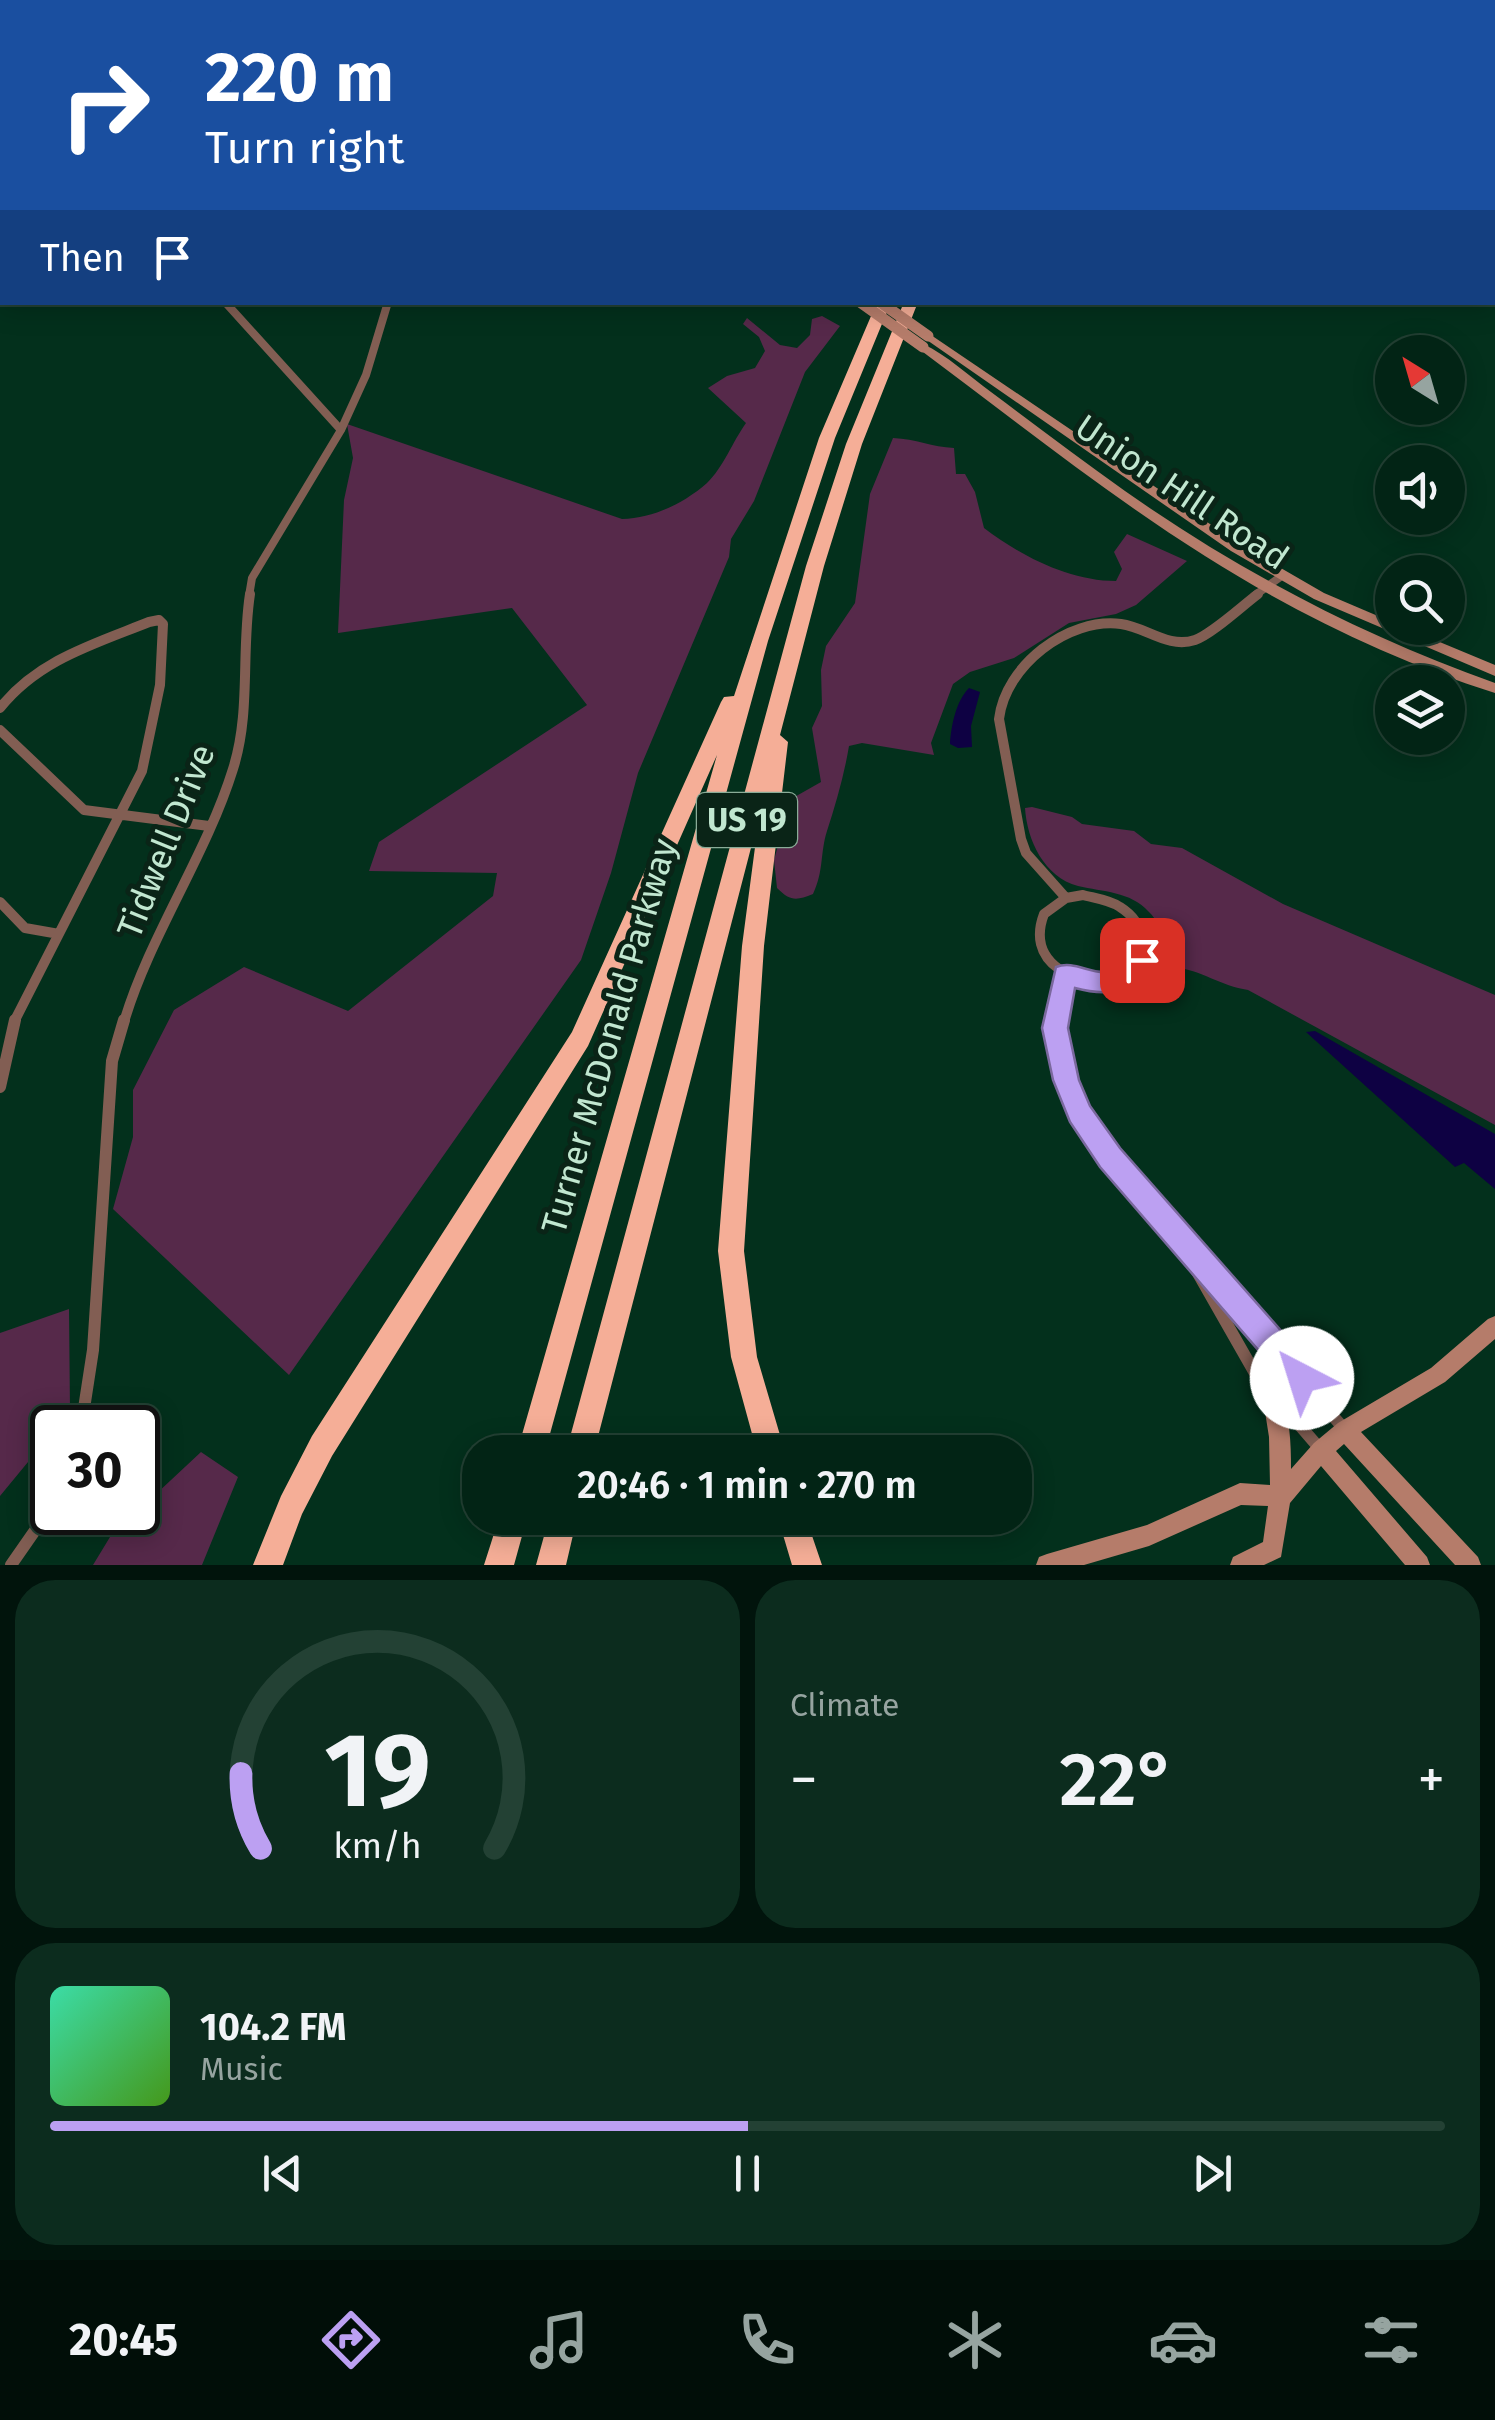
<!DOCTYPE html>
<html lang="en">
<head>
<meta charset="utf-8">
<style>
	body { margin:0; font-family:"Fira Sans",sans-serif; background:#0c2c1e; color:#f1f3f6; height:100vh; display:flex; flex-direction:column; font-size:38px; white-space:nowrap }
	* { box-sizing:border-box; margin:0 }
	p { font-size:32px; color:#96a4a0 }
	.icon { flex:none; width:55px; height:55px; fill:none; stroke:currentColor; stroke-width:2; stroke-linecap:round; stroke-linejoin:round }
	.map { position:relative; height:1565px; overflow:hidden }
	.side { display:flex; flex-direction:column; gap:15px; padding:15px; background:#01140c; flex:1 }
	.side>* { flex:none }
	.guide { position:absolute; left:0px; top:0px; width:1495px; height:305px; box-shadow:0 5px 25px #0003,0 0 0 2px #234134; background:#1a4fa0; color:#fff; overflow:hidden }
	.needle { width:65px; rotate:323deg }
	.fabs { position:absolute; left:1375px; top:335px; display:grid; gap:20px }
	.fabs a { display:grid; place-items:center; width:90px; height:90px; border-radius:50%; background:#022415; box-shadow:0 5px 25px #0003,0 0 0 2px #234134; font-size:50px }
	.speed { position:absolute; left:30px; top:1405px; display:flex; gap:20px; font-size:50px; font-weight:700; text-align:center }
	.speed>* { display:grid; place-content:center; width:130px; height:130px; border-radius:50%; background:#022415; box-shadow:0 5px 25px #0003,0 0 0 2px #234134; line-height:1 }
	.speed .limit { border:5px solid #111; border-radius:15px; background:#fff; color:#111 }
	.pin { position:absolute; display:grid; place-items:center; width:85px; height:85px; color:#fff; margin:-42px; border-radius:20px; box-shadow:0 5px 15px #0006 }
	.me { position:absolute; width:110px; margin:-55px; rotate:320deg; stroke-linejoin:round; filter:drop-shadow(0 0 8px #0008) }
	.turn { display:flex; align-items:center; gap:35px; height:210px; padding:0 40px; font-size:45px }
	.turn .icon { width:130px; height:130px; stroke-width:2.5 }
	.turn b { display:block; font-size:70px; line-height:85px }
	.then { display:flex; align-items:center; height:95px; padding:0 40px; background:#0003; gap:20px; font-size:38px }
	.big { font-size:75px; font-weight:600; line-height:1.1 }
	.side .card { flex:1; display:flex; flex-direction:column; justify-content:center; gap:15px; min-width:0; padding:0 35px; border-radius:40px; background:#0c2c1e }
	.side .dial { align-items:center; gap:0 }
	.dial svg { height:260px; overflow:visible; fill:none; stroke:#234134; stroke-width:7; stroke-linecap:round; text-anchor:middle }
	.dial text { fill:#f1f3f6; stroke:none }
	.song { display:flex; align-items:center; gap:30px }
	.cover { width:120px; height:120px; border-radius:15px; background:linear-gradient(135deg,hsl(160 70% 55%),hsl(100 70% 35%)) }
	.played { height:10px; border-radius:5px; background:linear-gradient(90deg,#bca0f2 50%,#234134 50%) }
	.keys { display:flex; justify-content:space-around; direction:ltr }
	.heat { display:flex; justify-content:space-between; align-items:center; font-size:55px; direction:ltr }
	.side .tiles { flex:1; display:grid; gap:15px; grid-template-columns:1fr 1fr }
	.card:last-child { grid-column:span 2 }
	.trip { position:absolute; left:462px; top:1435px; width:570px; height:100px; border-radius:40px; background:#022415; box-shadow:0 5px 25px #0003,0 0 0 2px #234134; font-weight:600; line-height:100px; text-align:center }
	.tab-bar { display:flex; height:160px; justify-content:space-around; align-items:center; background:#010e08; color:#96a4a0 }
	.tab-bar .icon { width:70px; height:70px }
	.tab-bar .current { color:#bca0f2 }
	.tab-bar b { font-size:45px; color:#f1f3f6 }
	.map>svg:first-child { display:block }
</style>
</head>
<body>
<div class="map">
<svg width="1495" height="1565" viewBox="0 0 1495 1565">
	<rect width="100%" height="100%" fill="#03301c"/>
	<path fill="#56294a" d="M822,316l18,10 -35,46 -51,129 -23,38 -2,18 -91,216 -27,100 -30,87 -292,415 -176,-166 20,-72v-47l41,-80 70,-43 104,44 145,-115 4,-23 -128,-2 10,-29 208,-137 -75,-97 -174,25 6,-133 9,-42 -6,-34 275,95c31,-1 61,-15 85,-36 16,-15 26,-42 39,-60l-38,-35 19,-12 28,-8 10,-17 -6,-14 -16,-13 4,-6 33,27 17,3 13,-13 2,-16z
		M893,438c23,1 39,9 61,10l2,26h9l10,18 9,36c37,28 85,53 132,53l6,-12 -8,-17 13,-18 60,27 -51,44 -20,9 -47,9 -55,35 -44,14 -17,12 -22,59 3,12 -72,-12 -13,3c-5,30 -13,57 -22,85 -7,22 -3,40 -14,63 -17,7 -23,7 -36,-6l-3,-28 17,-61 30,-17 -9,-54 10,-22 -1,-36 5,-24 29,-43 15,-109z
		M1032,807l40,10 10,7 52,7 17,13 31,4 101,56 212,91v130l-247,-135c-27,-4 -47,-20 -74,-23 -10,-17 -10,-41 -25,-55 -19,-21 -46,-20 -71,-26 -34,-9 -51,-46 -53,-78z
		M69,1309l1,102 -70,85v-163z
		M201,1452l37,25 -36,88h-109l17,-28z"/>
	<path fill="#0e0143" d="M969,688l11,4 -9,34 1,21 -14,1 -8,-4c1,-18 6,-43 19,-56z
		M1315,1031l180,103v55l-31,-26 -9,4 -149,-135z"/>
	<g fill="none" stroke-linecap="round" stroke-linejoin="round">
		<path stroke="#825e53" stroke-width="6" d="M822,2l5,-2"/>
		<path stroke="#825e53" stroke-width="8" d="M225,302l116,128
			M249,596l3,-18 89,-148 25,-55 22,-73
			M1254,596l29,-21"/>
		<path stroke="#825e53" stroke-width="10" d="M0,708c38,-48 94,-64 149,-86l10,-2 4,4 -3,61 -18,86 -128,251
			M0,730l84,80 125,16
			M1083,895c11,3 27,5 37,12 52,33 4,107 -61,62 -20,-14 -23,-34 -15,-55l22,-16z
			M1066,898l-40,-45 -5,-14 -22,-120c6,-53 69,-102 122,-95 25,3 47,25 74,16 17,-6 47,-34 63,-46
			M0,902l25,26 34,6
			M124,1022c26,-87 82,-166 109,-253 18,-56 8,-117 17,-175
			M1057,1022l8,-48"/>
		<path stroke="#825e53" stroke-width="12" d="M1057,1020c-1,103 90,180 152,252 45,53 91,105 136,158
			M0,1087l15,-67
			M1183,1247l73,128 65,75
			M81,1428l12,-78 19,-289 12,-41
			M11,1565l41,-59"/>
		<path fill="#b57c6a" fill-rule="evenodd" d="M432,0h10l1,2h-9z
			M449,0h10l1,2h-9z
			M928,333l313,212 83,48 68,29v6h14l89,37v11l-181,-77 -83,-48 -307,-213v-4z
			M923,344c24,11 46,32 68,48 44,33 89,67 134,99 115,81 238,145 370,192v10c-101,-32 -200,-80 -290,-137 -100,-63 -192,-137 -286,-207v-4z
			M1495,1316v23l-50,43 -84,50 117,125 3,8h-26l-111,-121 -8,7 91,106 3,8h-25l-84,-99 -31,37 -9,54 -17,8h-34l3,-8 30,-15 5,-36 -27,-1 -92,41 -65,19h-48l3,-8 8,-3 100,-29 93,-42 30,2 -1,-48 -6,-38 3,-7 7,-3 7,3c10,24 11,51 11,77l23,-26 24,-20 93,-55 57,-49z"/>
		<path fill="#f5ae97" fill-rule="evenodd" d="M877,302h14l-56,136 -67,203 -223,811h-28l200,-697 -129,291 -256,410 -30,58 -19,51h-30l28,-69 31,-60 260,-404 149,-330 3,-5 10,-1 85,-258z
			M904,302h14l-56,142 -38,122 -44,169 8,7 -24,204 -20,305 13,106 28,95h-28l-26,-95 -13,-106 24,-305 17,-129 -165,635h-28l240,-886 40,-122z
			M499,1518h28l-13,47h-30z
			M549,1518h28l-11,47h-30z
			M778,1518h28l16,47h-30z"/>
		<path stroke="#b57c6a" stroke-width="11" d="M860,302l63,45
			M880,302l48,34"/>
	</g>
	<path fill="#265114" d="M683,0h79l-6,2h-68z"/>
	<path fill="#113d0f" d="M735,0h27l-6,2h-21z"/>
	<path fill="#bca0f2" stroke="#7a689d" stroke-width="2.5" d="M1142,949l8,3 4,8c-16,33 -46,37 -79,28l-7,40 11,52 11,26 30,42 193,219 4,11 -4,10 -11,5 -11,-5 -191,-221 -30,-45 -17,-42 -11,-52 14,-61c18,-7 33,7 51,5 16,-3 20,-18 35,-23z"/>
	<g text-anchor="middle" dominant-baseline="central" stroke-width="10" stroke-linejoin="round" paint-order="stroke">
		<rect fill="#0a2417" stroke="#8aac98" stroke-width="2.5" x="697" y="793" width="100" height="54" rx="8"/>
		<g font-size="32" font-weight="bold" fill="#c1e7d0">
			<text x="747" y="820">US 19</text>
		</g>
		<g font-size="35" fill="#c1e7d0" stroke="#0a2417">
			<text transform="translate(1182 492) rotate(34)">Union Hill Road</text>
			<text transform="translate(166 841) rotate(-68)">Tidwell Drive</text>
			<text transform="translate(609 1036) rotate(-74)">Turner McDonald Parkway</text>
		</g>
	</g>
</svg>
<div class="fabs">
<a><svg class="needle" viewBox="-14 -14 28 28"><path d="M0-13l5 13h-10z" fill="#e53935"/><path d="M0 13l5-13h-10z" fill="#96a4a0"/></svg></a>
<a><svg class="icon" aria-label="sound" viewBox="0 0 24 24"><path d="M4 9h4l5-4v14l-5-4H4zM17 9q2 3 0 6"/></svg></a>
<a><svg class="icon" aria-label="search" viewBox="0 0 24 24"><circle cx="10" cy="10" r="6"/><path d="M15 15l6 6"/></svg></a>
<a><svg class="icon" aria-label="layers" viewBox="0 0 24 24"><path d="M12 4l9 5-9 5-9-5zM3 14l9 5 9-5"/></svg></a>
</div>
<div class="speed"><div class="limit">30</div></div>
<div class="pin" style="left:1142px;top:960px;background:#d93025"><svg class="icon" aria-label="arrive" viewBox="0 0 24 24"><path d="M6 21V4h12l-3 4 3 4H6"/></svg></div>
<svg class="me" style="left:1302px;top:1378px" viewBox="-20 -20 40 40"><circle r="19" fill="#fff"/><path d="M0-13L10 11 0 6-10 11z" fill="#bca0f2"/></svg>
<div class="trip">20:46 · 1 min · 270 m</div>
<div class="guide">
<div class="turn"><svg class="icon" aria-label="right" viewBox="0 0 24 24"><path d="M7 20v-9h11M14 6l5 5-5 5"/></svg><div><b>220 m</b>Turn right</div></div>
<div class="then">Then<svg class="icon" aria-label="arrive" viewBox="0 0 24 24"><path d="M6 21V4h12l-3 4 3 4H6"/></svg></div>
</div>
</div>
<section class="side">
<div class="tiles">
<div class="card dial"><svg viewBox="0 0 100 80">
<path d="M14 69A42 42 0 1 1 86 69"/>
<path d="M14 69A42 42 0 0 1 8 46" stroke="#bca0f2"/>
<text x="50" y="56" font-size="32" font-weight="700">19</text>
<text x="50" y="72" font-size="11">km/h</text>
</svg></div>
<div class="card"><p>Climate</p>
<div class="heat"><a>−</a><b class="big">22°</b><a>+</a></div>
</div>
<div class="card">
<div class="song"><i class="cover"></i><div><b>104.2 FM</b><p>Music</p></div></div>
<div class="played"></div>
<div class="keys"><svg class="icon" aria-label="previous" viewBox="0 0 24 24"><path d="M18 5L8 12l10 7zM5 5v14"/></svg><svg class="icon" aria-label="pause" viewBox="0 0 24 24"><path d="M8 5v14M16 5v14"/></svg><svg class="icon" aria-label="next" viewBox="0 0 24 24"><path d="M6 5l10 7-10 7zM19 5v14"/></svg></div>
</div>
</div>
</section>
<nav class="tab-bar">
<b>20:45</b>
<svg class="icon current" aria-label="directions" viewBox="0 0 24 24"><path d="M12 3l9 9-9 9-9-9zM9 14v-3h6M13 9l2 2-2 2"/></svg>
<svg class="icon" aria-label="music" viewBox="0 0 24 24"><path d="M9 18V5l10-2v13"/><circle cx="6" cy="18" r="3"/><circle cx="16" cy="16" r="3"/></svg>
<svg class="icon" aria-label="phone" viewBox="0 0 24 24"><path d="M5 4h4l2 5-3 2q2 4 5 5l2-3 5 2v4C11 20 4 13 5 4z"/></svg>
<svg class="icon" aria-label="climate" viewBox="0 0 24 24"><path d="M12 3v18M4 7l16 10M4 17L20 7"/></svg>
<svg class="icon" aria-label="car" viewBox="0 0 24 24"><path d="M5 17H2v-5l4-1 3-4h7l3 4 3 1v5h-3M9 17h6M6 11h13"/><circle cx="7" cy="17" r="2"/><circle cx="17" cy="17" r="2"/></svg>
<svg class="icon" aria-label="filters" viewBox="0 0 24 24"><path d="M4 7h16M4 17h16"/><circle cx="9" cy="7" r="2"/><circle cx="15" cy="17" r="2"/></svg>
</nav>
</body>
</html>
